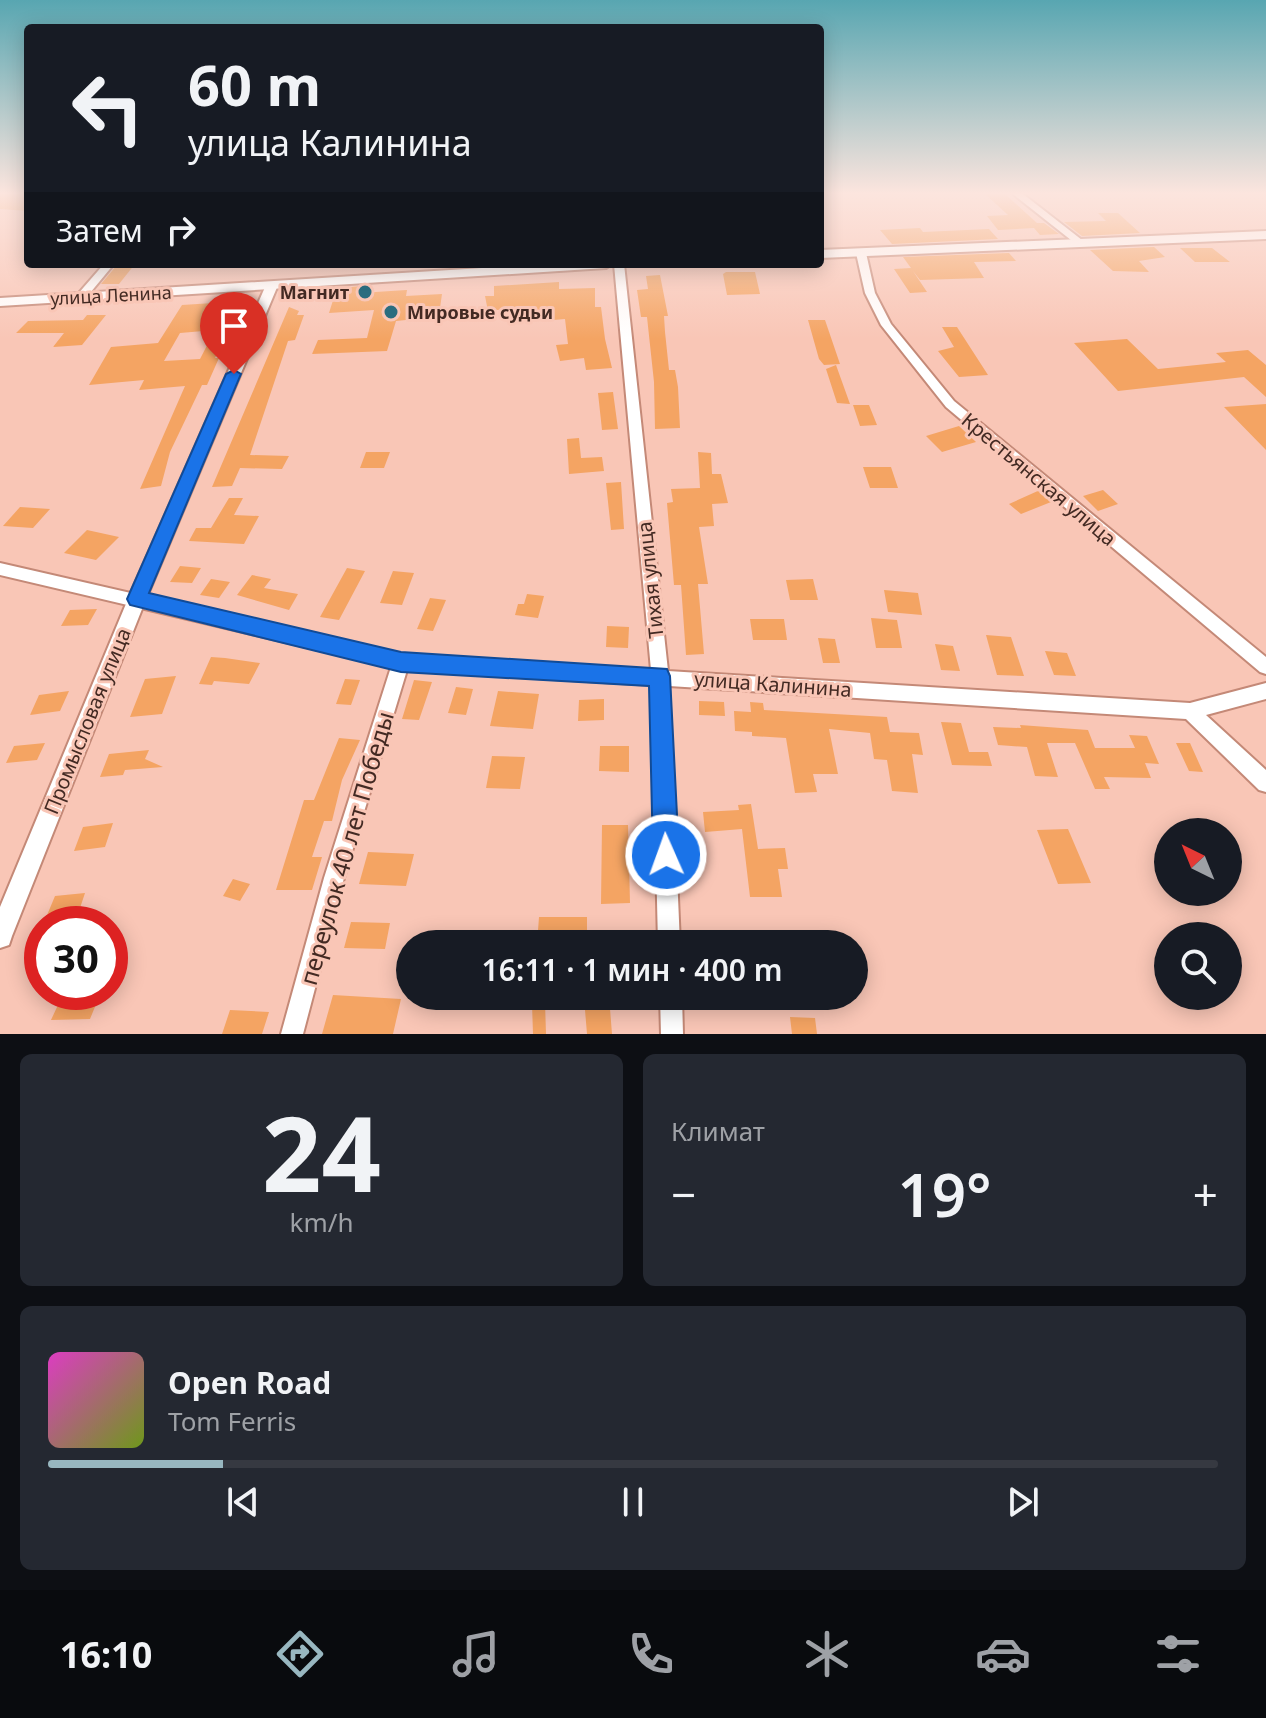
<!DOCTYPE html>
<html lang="ru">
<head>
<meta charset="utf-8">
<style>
	body { margin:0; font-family:"Noto Sans",sans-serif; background:#242831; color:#f1f3f6; height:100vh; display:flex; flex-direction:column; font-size:30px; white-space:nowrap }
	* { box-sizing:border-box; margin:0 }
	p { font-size:26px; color:#9ea1a6 }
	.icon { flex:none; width:44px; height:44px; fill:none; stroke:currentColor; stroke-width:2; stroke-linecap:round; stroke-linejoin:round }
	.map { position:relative; height:1034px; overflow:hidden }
	.panel { display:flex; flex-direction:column; gap:20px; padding:20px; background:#0d0f14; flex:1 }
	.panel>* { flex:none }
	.top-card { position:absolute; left:24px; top:24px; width:800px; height:244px; border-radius:8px; box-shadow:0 4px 20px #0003; background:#171b24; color:#f1f3f6; overflow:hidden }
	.needle { width:52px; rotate:317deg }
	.fabs { position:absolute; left:1154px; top:818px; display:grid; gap:16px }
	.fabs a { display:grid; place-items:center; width:88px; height:88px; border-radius:50%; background:#171b24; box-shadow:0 4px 20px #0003; font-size:40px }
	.speed { position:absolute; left:24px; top:906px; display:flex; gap:16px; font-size:40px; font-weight:700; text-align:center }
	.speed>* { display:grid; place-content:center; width:104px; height:104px; border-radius:50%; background:#171b24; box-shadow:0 4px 20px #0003; line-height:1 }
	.speed .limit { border:12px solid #d22; background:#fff; color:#111 }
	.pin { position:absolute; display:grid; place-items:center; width:68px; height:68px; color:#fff; margin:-82px -34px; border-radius:50% 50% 50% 0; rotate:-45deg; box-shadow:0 0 8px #0007 }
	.pin .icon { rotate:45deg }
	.me { position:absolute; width:88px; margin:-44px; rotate:358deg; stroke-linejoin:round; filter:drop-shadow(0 0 6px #0008) }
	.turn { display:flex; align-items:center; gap:28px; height:168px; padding:0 32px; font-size:36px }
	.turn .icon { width:104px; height:104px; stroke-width:2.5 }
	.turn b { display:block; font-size:56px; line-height:68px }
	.then { display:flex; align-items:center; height:76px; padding:0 32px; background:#0003; gap:16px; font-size:30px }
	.big { font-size:60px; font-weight:600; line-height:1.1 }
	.panel .tile { flex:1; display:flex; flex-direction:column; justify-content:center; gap:12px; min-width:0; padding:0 28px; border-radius:12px; background:#242831 }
	.panel .dial { align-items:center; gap:0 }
	.dial b { font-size:104px; line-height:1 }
	.song { display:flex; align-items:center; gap:24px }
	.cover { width:96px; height:96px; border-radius:12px; background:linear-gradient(135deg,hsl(310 70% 55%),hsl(80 70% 35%)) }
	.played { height:8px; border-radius:4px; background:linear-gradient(90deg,#98b7c0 15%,#363941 15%) }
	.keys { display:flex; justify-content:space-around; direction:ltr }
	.heat { display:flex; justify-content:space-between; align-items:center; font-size:44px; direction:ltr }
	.panel .tiles { flex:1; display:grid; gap:20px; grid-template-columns:1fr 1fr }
	.tile:last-child { grid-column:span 2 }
	.trip { position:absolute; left:396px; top:930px; width:472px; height:80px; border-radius:40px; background:#171b24; box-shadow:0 4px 20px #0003; font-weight:600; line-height:80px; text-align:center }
	.tab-bar { display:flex; height:128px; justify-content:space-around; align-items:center; background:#090b0e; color:#9ea1a6 }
	.tab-bar .icon { width:56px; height:56px }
	.tab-bar .active { color:#98b7c0 }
	.tab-bar b { font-size:36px; color:#f1f3f6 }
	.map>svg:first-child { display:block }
</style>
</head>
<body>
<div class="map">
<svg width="1266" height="1034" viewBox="0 0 1266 1034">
	<rect width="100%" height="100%" fill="#f9c6b6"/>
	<path fill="#f4a463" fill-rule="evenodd" d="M0,194h28v17l-28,-2z
		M985,194h20l32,29h7l15,11 -19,1 -6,-7 -36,2 -11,-14 21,-1z
		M1098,213h20l22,20 -58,3 -18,-14 42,-1z
		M920,228l3,4 66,-3 9,10 -106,5 -12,-14z
		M1154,247l11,10 -26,4 10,11 -36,-1 -23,-21z
		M1180,248h32l18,14h-35z
		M1009,253l7,8 -42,1 10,16 -64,2 -7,-9 14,21 -17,1 -16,-24 17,-1 -8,-11z
		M135,264l-16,20h-18l16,-19z
		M726,272h29l5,22 -33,1 -4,-21z
		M660,275l8,41h-4l1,16 4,38h6l3,17 2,41 -25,1 -1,-47 -7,-65h-6l-4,-27 11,-1 -2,-13z
		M559,282v7l36,-1v19h6l4,32 7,29 -26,2 -2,-12 -24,3 -4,-16 12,-1 -3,-25 -12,1 -1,-6 -23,2v-9l-41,4 -3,-15h9v-10z
		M361,286l-2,7 48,-3 -1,6 36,-2 -2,14 -32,2 -2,10 -10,1 -9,30 -75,3 6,-14 49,-2 7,-28 -45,3 6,-19h4l2,-6z
		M244,301l-29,57h4l-12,27h-5l-32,67 -9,34 -21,3 45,-103 -46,4 5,-10 -55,5 22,-38 47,-4 24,-38zM215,330l-15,29 -36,2 16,-28z
		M289,307l10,4 -2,4h7l-9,25 -7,1 -38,114 39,1 -7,13 -42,-1 -8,18 -20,1z
		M87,315h19l-24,30 -29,2 11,-14h-48l12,-12 55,-1z
		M808,320h17l15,44 -16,1 -5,-6z
		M942,327h15l31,48 -29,2 -21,-26 16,-4z
		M1127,339l31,30 68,-7 -10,-9 32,-3 18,15v32l-22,-20 -126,14 -44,-48z
		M836,365l14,39 -13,-1 -11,-34z
		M613,392l5,37 -16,1 -4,-37z
		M1266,404v46l-42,-43z
		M853,405h16l8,20 -17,1z
		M959,426l17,16 -34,10 -16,-16z
		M579,438l2,20 21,-1 2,14 -35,3 -2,-35z
		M366,452h24l-6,16h-24z
		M698,452l13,1 1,21h9l7,29 -16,1 2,22 -15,1 9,57h-10l6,70 -18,1 -5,-70h-7l-7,-82 6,-1 -2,-13 29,-1z
		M863,467h28l7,21h-28z
		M621,482l3,47 -13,1 -5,-47z
		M1040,490l11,12 -30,12 -12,-10z
		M1103,490l15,14 -20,7 -15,-15z
		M229,498h14l-9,17 25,1 -15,28 -55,-3 7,-13h15z
		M20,507l30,2 -17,19 -30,-2z
		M87,530l32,7 -23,23 -32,-7z
		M180,566l21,2 -9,15 -22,-1z
		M347,568l18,3 -26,49 -19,-3z
		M393,571l21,2 -12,32 -22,-2z
		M252,575l19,4 -7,9 34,6 -9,16 -52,-15z
		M211,579l19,3 -11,16 -19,-3z
		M813,579l5,21h-28l-4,-20z
		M884,590l34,3 4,22 -34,-3z
		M527,594l17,2 -6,22 -23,-3 3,-11h6z
		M430,598l16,2 -13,31 -16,-2z
		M97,609l-9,16 -27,1 9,-16z
		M871,618l26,2 5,28h-26z
		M750,619h34l3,21h-34z
		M607,626l22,1 -1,21 -22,-1z
		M986,635l25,2 13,39 -27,-1z
		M818,638l17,1 5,24h-17z
		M935,644l18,2 7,25 -19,-1z
		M1045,651l22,2 9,23 -22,-1z
		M211,657l14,1 35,5 -11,21 -35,-3 -2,4 -13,-1z
		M176,676l-14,38 -32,3 15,-38z
		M345,679l15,1 -9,25 -15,-1z
		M414,680l18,2 -13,38 -17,-1z
		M456,687l17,2 -7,26 -18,-2z
		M69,691l-9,20 -30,4 9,-20z
		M498,691l41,3 -6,35 -43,-3z
		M604,699v21l-26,1 1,-21z
		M699,701l25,1 1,14 -26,-1z
		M750,702l13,1 1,7 123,7 3,15 29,1 4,22 -11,-1 6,39 -26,-2 -5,-31 -13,-1 -4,-26 -41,-4 9,45h-25l4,18 -22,1 -9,-55 -34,-2v-4l-17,-1 -1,-20 17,1z
		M941,722l20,1 8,29h19l4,14 -40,-1z
		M1020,725l68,5 7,18h40l-6,-13 18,1 12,28 -14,-1 6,15 -47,-1 6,12h-15l-20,-46h-28l11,34 -23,-1 -8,-29 -29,-2 -5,-18 28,1z
		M339,738l21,2 -18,40 -10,41h-8l-12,36h10l-10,33h-36l28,-90h10z
		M45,743l-8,17 -31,3 8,-17z
		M1176,743h14l13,29 -14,-1z
		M600,746h29v26l-30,-1z
		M149,750l-4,9 18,8 -38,3 -2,5 -23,2 9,-23z
		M492,756l33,1 -5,32 -34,-1z
		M751,804l7,45 27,-1 3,21h-10l4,28h-32l-8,-68 -37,3 -2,-20 36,-2 -1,-5z
		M113,823l-8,24 -31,4 9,-24z
		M602,825h26l2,78 -29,1z
		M1068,829l23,54 -33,1 -21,-54z
		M368,852l46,2 -8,32 -47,-2z
		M233,879l17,5 -10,17 -17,-5z
		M85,893l-8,24 -32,3 10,-24z
		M539,917h48v27h-50z
		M351,922l39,1 -5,26 -41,-1z
		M768,930l2,14h-51l-1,-13z
		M64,992h37l-11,27 -39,1z
		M333,995l68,4 -8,35h-71z
		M609,996l3,38h-25l-3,-36z
		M545,1002l1,32h-13l-1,-30z
		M230,1010l39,2 -7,22h-40z
		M790,1017l25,1 2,16h-25z"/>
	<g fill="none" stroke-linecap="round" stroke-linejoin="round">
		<g stroke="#c48977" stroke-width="4">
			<path id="minor" d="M1013,194h10l59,46v4h-6z
				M861,250l5,3 9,40 16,31 63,77 312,256v17l-6,-2 -314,-265 -65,-82 -16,-32 -9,-40z
				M104,264h10l-29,35h-8v-4z
				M614,264h10l44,407 522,32 76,-20v16l-60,16 60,55v22l-7,-2 -73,-71 -517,-33 11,258h-22l-6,-259 -245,-15 -63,208 -41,156h-22l43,-156 67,-211 -391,-92v-12l401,92 250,15z
				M660,996h22l1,38h-22z"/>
		</g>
		<g stroke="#c48977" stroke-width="4">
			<path id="tertiary" d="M272,282l6,3 -132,314 -134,337 -3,9 -9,3v-41l128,-308 138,-314z"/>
		</g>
		<g stroke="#c48977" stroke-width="4">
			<path id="secondary" d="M1266,231v8l-446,19v-8z
				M546,264h66l-6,4 -606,38v-8z"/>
		</g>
		<use href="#minor" fill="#fff" fill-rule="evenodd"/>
		<use href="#tertiary" fill="#fff" fill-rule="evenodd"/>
		<use href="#secondary" fill="#fff" fill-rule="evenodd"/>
	</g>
	<linearGradient id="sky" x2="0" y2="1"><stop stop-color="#58a6b1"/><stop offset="0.57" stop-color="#fce5de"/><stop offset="1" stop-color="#fce5de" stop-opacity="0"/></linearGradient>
	<rect width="1266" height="339" fill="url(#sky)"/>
	<path fill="#1a73e8" stroke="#114b97" stroke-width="2" d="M234,370l7,4 -92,219 252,59 266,17 3,7 9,179 -4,9 -9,4 -9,-4 -4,-9 -4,-169 -248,-14 -271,-67 -3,-6 99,-225z"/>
	<g fill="#2b6d7f" stroke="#f9c6b6" stroke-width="3">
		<circle cx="365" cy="292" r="8"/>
		<circle cx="391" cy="312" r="8"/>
	</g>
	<g text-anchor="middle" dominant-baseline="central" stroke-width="6" stroke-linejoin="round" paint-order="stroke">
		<g font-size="18" font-weight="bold" fill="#432a23" stroke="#f9c6b6" text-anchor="end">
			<text x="349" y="292">Магнит</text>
			<text x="407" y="312" text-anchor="start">Мировые судьи</text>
		</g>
		<g font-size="18" fill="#432a23" stroke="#f9c6b6">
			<text transform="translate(111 295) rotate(-3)">улица Ленина</text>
		</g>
		<g font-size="20" fill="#432a23" stroke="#f9c6b6">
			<text transform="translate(1039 479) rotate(40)">Крестьянская улица</text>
			<text transform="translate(650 580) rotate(-96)">Тихая улица</text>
			<text transform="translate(773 684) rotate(4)">улица Калинина</text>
			<text transform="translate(87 721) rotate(-68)">Промысловая улица</text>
		</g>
		<g font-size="24" fill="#432a23" stroke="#f9c6b6">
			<text transform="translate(346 848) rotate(-74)">переулок 40 лет Победы</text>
		</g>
	</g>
</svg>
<div class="fabs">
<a><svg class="needle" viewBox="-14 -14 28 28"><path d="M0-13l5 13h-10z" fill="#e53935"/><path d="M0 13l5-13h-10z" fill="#9ea1a6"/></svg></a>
<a><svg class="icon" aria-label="search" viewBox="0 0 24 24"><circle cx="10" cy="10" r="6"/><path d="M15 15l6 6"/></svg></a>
</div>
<div class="speed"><div class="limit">30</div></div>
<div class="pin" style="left:234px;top:374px;background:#d93025"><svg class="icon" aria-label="arrive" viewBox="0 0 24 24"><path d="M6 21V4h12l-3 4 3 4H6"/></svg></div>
<svg class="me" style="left:666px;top:855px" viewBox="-20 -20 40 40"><circle r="17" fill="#1a73e8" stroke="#fff" stroke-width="3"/><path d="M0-11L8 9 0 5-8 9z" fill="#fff"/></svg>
<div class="trip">16:11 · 1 мин · 400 m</div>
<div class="top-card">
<div class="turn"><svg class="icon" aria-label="left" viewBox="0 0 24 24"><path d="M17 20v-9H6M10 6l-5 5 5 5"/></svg><div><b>60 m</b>улица Калинина</div></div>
<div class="then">Затем<svg class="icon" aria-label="right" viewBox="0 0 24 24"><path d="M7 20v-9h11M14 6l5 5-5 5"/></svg></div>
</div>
</div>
<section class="panel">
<div class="tiles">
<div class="tile dial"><b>24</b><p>km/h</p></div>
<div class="tile"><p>Климат</p>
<div class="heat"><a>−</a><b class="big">19°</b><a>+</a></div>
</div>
<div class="tile">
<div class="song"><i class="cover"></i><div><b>Open Road</b><p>Tom Ferris</p></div></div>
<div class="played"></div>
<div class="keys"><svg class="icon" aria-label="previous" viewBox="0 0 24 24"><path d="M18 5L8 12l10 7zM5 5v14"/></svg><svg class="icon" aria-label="pause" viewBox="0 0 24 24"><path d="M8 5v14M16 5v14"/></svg><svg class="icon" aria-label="next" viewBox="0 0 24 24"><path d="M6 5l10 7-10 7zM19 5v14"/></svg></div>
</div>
</div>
</section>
<nav class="tab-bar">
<b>16:10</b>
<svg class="icon active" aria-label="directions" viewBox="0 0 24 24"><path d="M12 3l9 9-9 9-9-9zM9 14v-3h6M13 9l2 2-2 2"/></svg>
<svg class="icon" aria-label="music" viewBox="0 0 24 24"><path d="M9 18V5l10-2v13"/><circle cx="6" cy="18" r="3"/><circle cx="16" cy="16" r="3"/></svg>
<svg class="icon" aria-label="phone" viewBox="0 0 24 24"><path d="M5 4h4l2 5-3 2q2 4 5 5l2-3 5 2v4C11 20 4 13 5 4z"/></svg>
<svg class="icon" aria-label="climate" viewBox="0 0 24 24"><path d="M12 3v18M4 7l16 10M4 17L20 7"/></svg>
<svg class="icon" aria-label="car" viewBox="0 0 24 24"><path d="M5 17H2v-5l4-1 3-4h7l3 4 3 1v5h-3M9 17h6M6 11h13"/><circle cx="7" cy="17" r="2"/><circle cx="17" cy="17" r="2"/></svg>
<svg class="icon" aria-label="filters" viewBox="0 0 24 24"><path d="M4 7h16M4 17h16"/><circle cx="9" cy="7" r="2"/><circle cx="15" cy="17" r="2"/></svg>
</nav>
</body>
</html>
